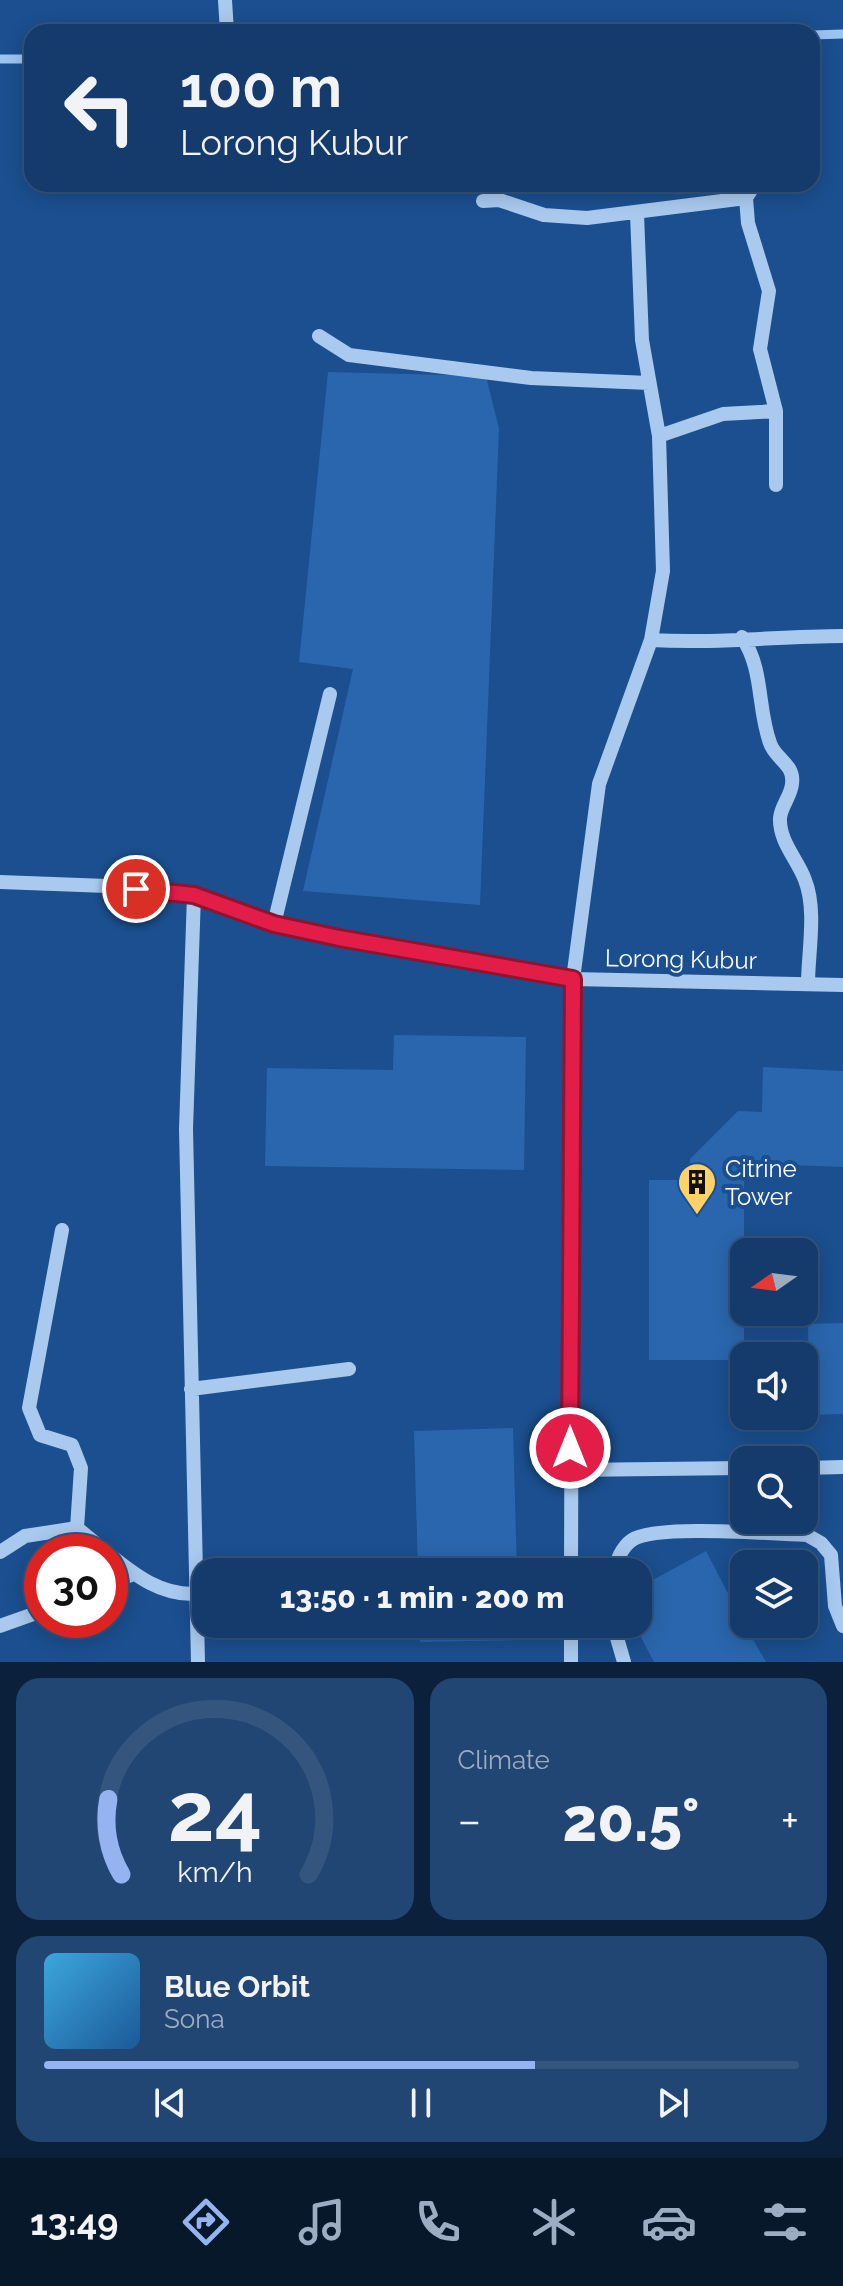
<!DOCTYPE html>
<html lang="en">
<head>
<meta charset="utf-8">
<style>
	body { margin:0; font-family:Raleway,sans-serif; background:#214673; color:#f1f3f6; height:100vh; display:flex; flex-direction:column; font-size:30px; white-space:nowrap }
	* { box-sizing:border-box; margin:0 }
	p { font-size:26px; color:#9dadc1 }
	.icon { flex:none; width:44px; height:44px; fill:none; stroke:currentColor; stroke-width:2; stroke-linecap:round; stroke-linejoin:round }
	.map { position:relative; height:1662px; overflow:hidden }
	.drawer { display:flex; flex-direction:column; gap:16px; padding:16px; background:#0b203b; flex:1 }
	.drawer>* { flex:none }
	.banner { position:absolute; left:24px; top:24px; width:796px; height:168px; border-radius:24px; box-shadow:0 4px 20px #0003,0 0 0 2px #33557e; background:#143b6b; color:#f1f3f6; overflow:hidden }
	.needle { width:52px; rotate:256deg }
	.controls { position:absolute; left:730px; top:1238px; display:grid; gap:16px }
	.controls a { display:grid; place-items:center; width:88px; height:88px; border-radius:16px; background:#143b6b; box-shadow:0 4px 20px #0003,0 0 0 2px #33557e; font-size:40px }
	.speed { position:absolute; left:24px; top:1534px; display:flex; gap:16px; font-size:40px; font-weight:700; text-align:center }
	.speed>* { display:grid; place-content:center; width:104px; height:104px; border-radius:50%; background:#143b6b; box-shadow:0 4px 20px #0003,0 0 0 2px #33557e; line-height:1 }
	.speed .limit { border:12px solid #d22; background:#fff; color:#111 }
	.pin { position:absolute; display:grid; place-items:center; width:68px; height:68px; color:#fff; margin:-34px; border:4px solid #fff; border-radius:50%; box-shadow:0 2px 8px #0007 }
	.me { position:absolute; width:88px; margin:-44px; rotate:0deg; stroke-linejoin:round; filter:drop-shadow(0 0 6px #0008) }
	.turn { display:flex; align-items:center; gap:28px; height:168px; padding:0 24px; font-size:36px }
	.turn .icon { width:104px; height:104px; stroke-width:2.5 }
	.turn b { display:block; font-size:56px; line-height:68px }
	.big { font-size:60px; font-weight:800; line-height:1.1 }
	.drawer .card { flex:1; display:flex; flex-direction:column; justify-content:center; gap:12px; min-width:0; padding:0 28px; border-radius:24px; background:#214673 }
	.drawer .dial { align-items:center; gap:0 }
	.dial svg { height:208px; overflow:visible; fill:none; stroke:#33557e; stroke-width:7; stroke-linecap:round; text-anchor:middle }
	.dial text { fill:#f1f3f6; stroke:none }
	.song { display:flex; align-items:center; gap:24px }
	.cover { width:96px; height:96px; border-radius:12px; background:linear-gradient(135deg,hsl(200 70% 55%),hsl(210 70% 35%)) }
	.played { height:8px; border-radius:4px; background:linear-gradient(90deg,#95b2f1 65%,#33557e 65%) }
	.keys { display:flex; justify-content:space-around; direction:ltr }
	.heat { display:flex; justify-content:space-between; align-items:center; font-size:44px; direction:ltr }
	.drawer .tiles { flex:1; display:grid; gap:16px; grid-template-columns:1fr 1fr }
	.card:last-child { grid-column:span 2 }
	.trip { position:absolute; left:192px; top:1558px; width:460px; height:80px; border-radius:24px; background:#143b6b; box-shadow:0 4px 20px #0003,0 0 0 2px #33557e; font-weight:800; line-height:80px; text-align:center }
	.menu { display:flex; height:128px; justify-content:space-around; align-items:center; background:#08182b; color:#9dadc1 }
	.menu .icon { width:56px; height:56px }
	.menu .active { color:#95b2f1 }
	.menu b { font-size:36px; color:#f1f3f6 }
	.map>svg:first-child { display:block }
</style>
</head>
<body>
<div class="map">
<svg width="843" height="1662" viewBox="0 0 843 1662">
	<rect width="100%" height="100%" fill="#1b4f8f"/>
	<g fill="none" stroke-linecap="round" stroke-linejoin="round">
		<path stroke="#9cc4f0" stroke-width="9" d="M812,35l31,-1
			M0,59h32"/>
	</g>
	<path fill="#2a66ad" d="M328,372l158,4 13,53 -19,476 -177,-14 50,-222 -54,-7z
		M394,1035l132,2 -2,133 -259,-4 2,-98 126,2z
		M763,1067l80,4v96l-84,-3 -15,11v185h-95v-180h41v-21l48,-48 24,1z
		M843,1323v91l-33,1 -2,-91z
		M513,1428l4,144h-99l-4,-141z
		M706,1551l38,73 22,38h-112l-20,-38h4v-36z
		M420,1624h98l1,16 -99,2z"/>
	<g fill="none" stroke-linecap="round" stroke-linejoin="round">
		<path stroke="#a9c9ee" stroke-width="14" d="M225,0l2,32
			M755,184l-9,14 2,25 21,68 -9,58 16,62v74
			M483,201l16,-1 45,15 43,3 159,-20
			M319,336l30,19 182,23 118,5
			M659,436l64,-22 53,-3
			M742,637c22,33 15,70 28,106 5,16 25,21 22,41 -1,12 -11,22 -12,34 -1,24 18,42 25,62 12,30 3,73 3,104
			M651,640c64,4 128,-4 192,-4
			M0,882l107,4 87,9 80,29 299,55 270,6
			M194,895l-8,234 12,533
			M274,924l56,-230
			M62,1230l-33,178 11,27 32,10 9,23 -4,60 29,24
			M191,1389l158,-20
			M804,1468l39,-1
			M570,1470l174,-2
			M0,1552l25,-16 52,-8
			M110,1555c26,21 51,40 85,39
			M571,1572l2,-593 26,-195 52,-144 12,-69 -4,-135 -17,-96 -5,-126
			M614,1572c2,-11 8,-25 18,-32 23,-16 141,-6 175,-5l14,8 10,12 4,51 8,20
			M110,1583l24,-9
			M571,1624v38
			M613,1624l11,38
			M0,1626l42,-15"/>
	</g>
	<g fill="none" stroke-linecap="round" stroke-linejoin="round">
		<g stroke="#92132f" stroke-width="20">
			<path id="route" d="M136,889l58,6 80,29 65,14 234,41 -3,469"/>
		</g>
		<use href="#route" stroke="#e11d48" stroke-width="14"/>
	</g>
	<defs>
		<g id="building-pin" transform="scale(2)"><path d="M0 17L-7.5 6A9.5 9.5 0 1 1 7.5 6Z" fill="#ffd166" stroke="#1b4f8f"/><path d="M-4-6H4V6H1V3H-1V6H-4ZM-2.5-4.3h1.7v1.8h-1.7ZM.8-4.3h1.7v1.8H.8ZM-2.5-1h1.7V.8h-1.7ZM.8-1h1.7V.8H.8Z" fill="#111"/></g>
	</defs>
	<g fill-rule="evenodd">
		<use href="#building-pin" x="697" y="1182"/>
	</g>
	<g text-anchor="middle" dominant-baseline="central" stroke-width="8" stroke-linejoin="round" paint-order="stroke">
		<g font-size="24" fill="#fff" stroke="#1b4f8f">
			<text transform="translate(681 959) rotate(1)">Lorong Kubur</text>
		</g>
		<g font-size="24" fill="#fff" stroke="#1b4f8f" text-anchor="start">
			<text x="725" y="1168">Citrine<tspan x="725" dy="28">Tower</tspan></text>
		</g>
	</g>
</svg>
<div class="controls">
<a><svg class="needle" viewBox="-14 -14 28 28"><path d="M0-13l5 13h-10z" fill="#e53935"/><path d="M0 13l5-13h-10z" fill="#9dadc1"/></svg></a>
<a><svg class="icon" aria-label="sound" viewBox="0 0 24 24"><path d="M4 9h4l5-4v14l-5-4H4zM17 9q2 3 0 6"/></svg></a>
<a><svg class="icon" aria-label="search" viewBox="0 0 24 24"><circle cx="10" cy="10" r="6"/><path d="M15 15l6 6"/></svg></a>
<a><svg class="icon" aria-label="layers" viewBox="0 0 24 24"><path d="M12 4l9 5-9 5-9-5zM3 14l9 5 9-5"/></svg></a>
</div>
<div class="speed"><div class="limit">30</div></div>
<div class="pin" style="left:136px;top:889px;background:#d93025"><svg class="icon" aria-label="arrive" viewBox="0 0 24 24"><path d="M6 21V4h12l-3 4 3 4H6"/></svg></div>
<svg class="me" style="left:570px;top:1448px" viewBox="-20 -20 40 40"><circle r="17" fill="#e11d48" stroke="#fff" stroke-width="3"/><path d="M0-11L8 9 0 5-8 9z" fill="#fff"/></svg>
<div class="trip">13:50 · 1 min · 200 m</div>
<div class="banner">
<div class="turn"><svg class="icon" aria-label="left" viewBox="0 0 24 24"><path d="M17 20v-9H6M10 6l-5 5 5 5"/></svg><div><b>100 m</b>Lorong Kubur</div></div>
</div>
</div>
<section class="drawer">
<div class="tiles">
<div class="card dial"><svg viewBox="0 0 100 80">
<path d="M14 69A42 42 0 1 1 86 69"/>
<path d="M14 69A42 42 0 0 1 9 40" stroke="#95b2f1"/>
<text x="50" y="56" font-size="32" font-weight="700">24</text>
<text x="50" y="72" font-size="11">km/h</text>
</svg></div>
<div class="card"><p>Climate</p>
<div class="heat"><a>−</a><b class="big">20.5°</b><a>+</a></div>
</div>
<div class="card">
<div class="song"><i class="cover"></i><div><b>Blue Orbit</b><p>Sona</p></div></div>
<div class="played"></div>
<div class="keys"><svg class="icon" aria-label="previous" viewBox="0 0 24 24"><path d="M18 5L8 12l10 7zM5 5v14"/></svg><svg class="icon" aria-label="pause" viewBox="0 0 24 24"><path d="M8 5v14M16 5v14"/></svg><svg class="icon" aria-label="next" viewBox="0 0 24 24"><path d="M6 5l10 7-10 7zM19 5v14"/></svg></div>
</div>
</div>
</section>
<nav class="menu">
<b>13:49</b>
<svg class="icon active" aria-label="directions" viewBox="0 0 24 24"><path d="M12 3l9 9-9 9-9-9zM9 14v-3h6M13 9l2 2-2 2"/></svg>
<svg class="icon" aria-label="music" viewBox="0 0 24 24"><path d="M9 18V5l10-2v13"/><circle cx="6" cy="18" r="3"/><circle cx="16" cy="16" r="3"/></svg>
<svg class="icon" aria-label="phone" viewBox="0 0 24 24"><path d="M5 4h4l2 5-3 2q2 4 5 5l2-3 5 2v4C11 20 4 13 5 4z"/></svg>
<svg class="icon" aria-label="climate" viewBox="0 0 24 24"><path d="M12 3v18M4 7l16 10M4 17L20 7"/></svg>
<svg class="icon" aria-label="car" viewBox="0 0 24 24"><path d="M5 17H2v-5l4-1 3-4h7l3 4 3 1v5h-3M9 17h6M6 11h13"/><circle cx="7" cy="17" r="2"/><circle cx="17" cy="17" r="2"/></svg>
<svg class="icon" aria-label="filters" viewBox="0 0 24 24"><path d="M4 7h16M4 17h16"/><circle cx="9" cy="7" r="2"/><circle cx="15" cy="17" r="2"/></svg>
</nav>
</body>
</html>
